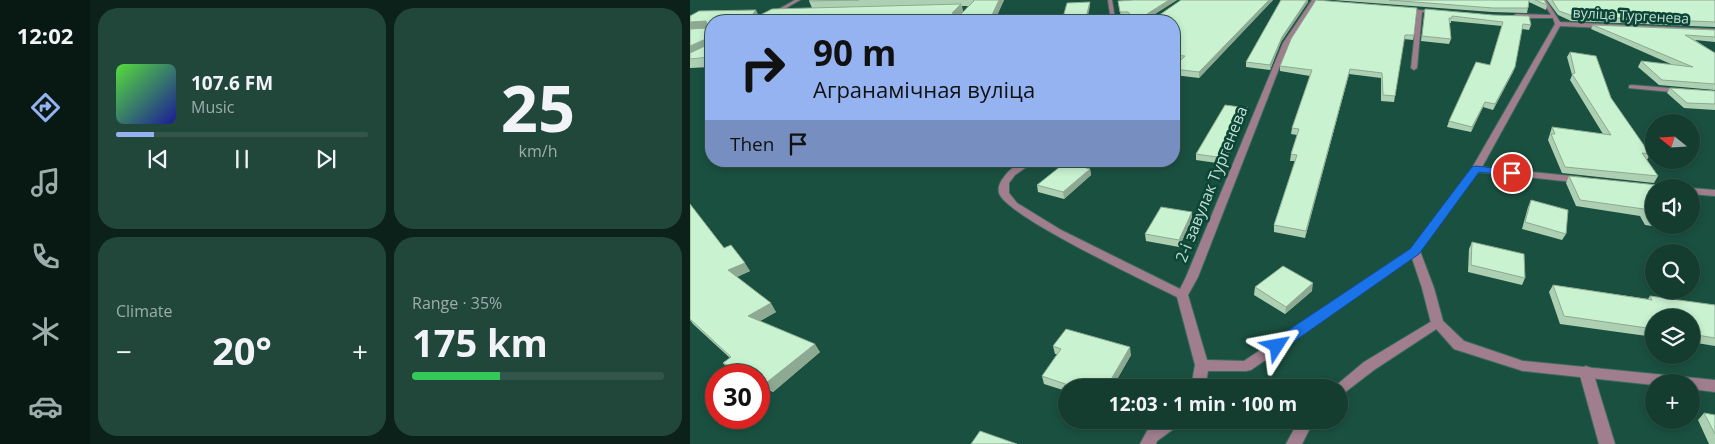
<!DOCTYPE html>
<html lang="en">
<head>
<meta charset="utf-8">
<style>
	body { margin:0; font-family:"Open Sans",sans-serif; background:#21473b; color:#f1f3f6; height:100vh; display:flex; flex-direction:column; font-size:19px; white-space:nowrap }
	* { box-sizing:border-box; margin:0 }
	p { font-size:16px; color:#9dadaa }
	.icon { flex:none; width:28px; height:28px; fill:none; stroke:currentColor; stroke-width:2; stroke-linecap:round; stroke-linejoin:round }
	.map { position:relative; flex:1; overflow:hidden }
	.details { display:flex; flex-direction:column; gap:8px; padding:8px; background:#0b211a; width:600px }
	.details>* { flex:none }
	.guide { position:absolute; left:15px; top:15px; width:475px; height:152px; border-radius:20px; box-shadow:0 2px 8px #0003,0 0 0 1px #33564b; background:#95b2f1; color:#111; overflow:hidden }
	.needle { width:32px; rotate:288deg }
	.tools { position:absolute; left:955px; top:114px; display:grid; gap:10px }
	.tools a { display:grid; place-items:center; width:55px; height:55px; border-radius:50%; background:#143c2f; box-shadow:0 2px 8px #0003,0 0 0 1px #33564b; font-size:25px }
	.speed { position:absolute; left:15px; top:364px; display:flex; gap:10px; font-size:25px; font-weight:700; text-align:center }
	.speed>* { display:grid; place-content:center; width:65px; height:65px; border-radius:50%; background:#143c2f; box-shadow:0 2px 8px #0003,0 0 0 1px #33564b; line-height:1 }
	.speed .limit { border:8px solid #d22; background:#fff; color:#111 }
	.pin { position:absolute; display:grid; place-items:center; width:42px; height:42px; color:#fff; margin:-21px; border:2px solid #fff; border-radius:50%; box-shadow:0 1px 5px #0007 }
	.me { position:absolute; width:55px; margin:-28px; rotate:56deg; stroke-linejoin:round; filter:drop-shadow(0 0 4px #0008) }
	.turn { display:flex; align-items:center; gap:18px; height:105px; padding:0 25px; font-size:22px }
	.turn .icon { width:65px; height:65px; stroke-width:2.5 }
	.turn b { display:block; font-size:35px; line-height:42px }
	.then { display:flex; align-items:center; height:48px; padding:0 25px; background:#0003; gap:10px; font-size:19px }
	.big { font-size:38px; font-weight:700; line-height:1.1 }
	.details .card { flex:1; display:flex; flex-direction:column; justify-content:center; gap:8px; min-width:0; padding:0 18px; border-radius:20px; background:#21473b }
	.details .dial { align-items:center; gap:0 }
	.dial b { font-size:65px; line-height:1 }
	.song { display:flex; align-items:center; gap:15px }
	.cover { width:60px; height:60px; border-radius:8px; background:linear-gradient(135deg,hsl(110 70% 55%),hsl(240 70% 35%)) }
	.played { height:5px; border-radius:2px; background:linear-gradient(90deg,#95b2f1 15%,#33564b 15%) }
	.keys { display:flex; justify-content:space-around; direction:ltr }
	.heat { display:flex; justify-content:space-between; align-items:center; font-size:28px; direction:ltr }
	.charge { height:8px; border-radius:4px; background:linear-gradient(90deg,#34c759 35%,#33564b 0) }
	.details .tiles { flex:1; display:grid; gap:8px; grid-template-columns:repeat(2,1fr) }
	.trip { position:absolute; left:368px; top:379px; width:290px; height:50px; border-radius:25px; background:#143c2f; box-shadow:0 2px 8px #0003,0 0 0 1px #33564b; font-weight:700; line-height:50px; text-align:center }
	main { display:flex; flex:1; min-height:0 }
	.tab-bar { display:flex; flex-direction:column; width:90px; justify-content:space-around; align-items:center; background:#081813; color:#9dadaa }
	.tab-bar .icon { width:35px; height:35px }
	.tab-bar .selected { color:#95b2f1 }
	.tab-bar b { font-size:22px; color:#f1f3f6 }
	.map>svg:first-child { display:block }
</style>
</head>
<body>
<main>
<nav class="tab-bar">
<b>12:02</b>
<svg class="icon selected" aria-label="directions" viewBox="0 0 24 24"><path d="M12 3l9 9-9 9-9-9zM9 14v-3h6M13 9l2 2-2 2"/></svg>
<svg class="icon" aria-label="music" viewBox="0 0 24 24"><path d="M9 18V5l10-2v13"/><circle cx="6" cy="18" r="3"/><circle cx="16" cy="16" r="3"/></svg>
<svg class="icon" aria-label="phone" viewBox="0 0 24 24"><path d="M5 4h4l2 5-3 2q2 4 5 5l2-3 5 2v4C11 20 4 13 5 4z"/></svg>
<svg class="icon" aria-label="climate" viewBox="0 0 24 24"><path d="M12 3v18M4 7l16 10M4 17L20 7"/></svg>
<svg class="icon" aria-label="car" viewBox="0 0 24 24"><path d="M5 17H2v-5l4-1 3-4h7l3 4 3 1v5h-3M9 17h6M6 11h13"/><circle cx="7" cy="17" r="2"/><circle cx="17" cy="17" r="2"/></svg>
</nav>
<section class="details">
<div class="tiles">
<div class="card">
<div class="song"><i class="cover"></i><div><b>107.6 FM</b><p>Music</p></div></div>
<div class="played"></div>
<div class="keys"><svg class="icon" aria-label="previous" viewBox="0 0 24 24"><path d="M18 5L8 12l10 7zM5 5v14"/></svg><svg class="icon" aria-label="pause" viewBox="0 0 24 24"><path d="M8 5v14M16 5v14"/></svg><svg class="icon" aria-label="next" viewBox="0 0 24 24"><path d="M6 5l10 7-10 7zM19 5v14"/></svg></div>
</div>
<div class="card dial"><b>25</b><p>km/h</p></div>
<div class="card"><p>Climate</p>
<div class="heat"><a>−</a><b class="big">20°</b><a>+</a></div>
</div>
<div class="card"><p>Range · 35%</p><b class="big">175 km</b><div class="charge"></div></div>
</div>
</section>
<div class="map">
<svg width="1025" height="444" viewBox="0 0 1025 444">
	<rect width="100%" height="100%" fill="#1a503f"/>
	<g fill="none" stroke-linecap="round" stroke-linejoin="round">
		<g stroke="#3c6c5d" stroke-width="2">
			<path id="lane" d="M747,318l4,2 2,3 -2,3 -67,44 -30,23 -5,2v-7h-6l31,-26z
				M896,366l5,2 2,4 22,72h-16l-20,-72 2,-4z
				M609,420h15l-12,24h-16z"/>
		</g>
		<g stroke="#3c6c5d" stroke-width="2">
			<path id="street" d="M105,0h5l-36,21h-6z
				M418,0h4l3,19h13l2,2h-19z
				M622,0h4l-27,43 -91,234 -10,18 19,65 37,1 167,-112 61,-81 83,-144 -2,-6h-37l-3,-2 3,-2 35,1 -9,-15h4l14,22 155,7v4l-155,-7 -78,141 100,10 5,3 -5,3 -104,-11 -58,79 14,37 9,33 21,20 59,20 192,19v12l-24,-3v-7h-37v3l-131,-14 -69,-22 -23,-26 -9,-35 -10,-30 -161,112 -5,1h-38l-3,17h-14l4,-23 -18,-68c-28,-14 -171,-81 -178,-104 -2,-8 4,-15 9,-21 7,-7 17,-11 27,-11l-20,14 -6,8v10l8,10 44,27 119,59 6,-12 97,-234z
				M711,8l38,4 -3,2 -14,-2 -5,56 -3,2 -3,-2 6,-56 -14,-2z
				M941,85l51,4 3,2 -3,2 -53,-5v-2z
				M1001,188l24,2v6l-24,-2z
				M472,420h19l-2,5 -22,16 -1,3h-16l7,-13z"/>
		</g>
		<use href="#lane" fill="#a07e8d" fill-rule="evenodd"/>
		<use href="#street" fill="#a07e8d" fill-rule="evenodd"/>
	</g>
	<path fill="#add0b3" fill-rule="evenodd" d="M120,0h194l-7,15 -286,6v46l-21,1v-52l70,-1 52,-7 -3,-7zM272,6h6l-5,6z
		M444,0h43l-27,17 5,1 118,-18 -74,78 -25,-3v-8l5,-6h-5v-13l3,-4h-3v-23h-52l-1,-3h8l-1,-1h-7l-3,-16z
		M591,0h27v2l-27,40 -11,28 -24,-3v-5z
		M626,0l98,35 -1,5 -9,-1 -10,63 -13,-1v-23l-32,-4 -44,164 -31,-6v-7l21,-64h-5l1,-7 6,-19 -6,-1 1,-6 18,-52 -30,-5v-5z
		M643,0h211l3,5 -1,5 -17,-8 -1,6 -1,5 -35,-1z
		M857,0h168v27l-144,-6 -13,-6z
		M735,9l106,16 -2,5 -7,-1 -9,43 -20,38 -10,-3 -12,25 -24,-5 2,-6 41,-56 12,-39 -51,-5v2h-2l2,16 -2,5 -28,-3z
		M903,25l122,5v12l-20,-2 20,13v37l-56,-5 -21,-18 3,-6 32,4 -82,-36z
		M880,52l41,46 39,56 -3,6 11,16 -4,7 -92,-10 -14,-33 4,-13 51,7 -33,-54 2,-5 -5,-18z
		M980,88l45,3v19l-31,-2 -17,-15z
		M558,108l-1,6 -23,50 -28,-4v-6z
		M400,169l1,6 -27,24 -26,-7 -1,-7z
		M879,176l85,12v37h35l-4,6 -40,-6 -5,-9 -64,-10 -10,-23z
		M841,200l35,34 -4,6 -40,-11 6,-22z
		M0,204l34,44 26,23 -13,6 39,35 -16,9 60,31 -47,40 -14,-7v-10h-22l-7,-3 -7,-9 7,-5 -37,-34 -3,-4z
		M502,219l-13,28 -33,-6 -1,-7z
		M782,242l53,36 -3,7 -54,-13 1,-23z
		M863,285l95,14 2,-3 65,9v41l-24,-4v-24h-37v19l-94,-13 -11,-32z
		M565,287l57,4 -27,23 -31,-19z
		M363,346l78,9 -19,33h-46v3l-22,-7 -2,-8 15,-22h-2z
		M1014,413l11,2v29h-6l-11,-24z"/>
	<path fill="#8da992" d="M309,0h5l-7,16 1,-1 1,6h-6l-1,-6z
		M479,0h8l-30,19v2v-7z
		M579,0h4l-74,78v-6z
		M617,0h1v2l-27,40 -11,28v-5l12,-28z
		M400,2v4l-3,15h-2z
		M271,4l2,8 -9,9 -2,-8z
		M66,10l4,8 -7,-4z
		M16,21l5,8 -21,2v-9z
		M18,38l3,7 -21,12v-11z
		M825,67l-2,5 -20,38 2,-6z
		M660,69l-1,5 -44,164 1,-7z
		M795,102l-2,5 -12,25 1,-5z
		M558,108l-1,6 -23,50v-6z
		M400,169l1,6 -27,24 -1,-7z
		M502,212v7l-13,28v-7z
		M55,263l5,8 -16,7 -6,-8z
		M623,283l-1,8 -27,23 1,-7z
		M81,303l5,9 -22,12 -6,-8z
		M125,344l5,8 -47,40 -7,-9z
		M440,347l1,8 -19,33h-6z"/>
	<path fill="#c9f2d0" stroke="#8da992" d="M120,0h49l-50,1z
		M283,0h26l-7,15h6l-5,6h-282v36l-21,2v-6l17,-8 1,-7 -18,8v-17l17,-1 1,-2 -2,-5 -16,1v-6l9,-5 57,-1 -3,4 7,1 12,-6 189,-5 -9,9 8,2 14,-14z
		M444,0h35l-22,14 -1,3 9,1 26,-18h88l-70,72 -25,-3v-2l11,-11 -11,-1v-7l7,-10 -7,1v-18h-52l-1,-3h9l2,-2 -4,-4h-8l-2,-11z
		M591,0h26l-25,37 -12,28 -24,-3z
		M626,0l101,8 -3,27h-9l-10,61 -12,-1 -1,-22 -32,-4 -44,162 -32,-6 23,-70 -6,-1 8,-25 -7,-1 20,-58 -32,-4 11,-27z
		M699,0h140l-1,8h-35z
		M845,0h9l3,5z
		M862,0h163v22l-142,-6 -14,-5z
		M400,2l-5,19h-23l5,-18z
		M735,9l68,6 36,1 2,9 -8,-1 -8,43 -20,37 -10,-2 -13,25 -23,-6 27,-59 14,3 13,-43 -51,-6v2h-3l2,21 -29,-3z
		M903,25l122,5v7l-30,-2 30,18v31l-53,-4 -21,-19 52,6z
		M880,52l26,4 15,42 39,56 -8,-1 16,23 -93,-9 -14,-33h4l-3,-7 59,8 -39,-61 3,-1z
		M980,88l45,3v13l-28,-1z
		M535,105l23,3 -24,50 -28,-4z
		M376,162l24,7 -27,23 -26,-7z
		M879,176l89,9 4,-2 3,5h-11v31l-5,-1 -5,-9 -64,-9z
		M841,200l37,10 -2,24 -41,-12z
		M0,204l34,44 7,-3 14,18 -17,7 43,33 -23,13 67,28 -49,39 -7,-3v-5h-10l-26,-12 8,-6 -41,-38z
		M471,207l31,5 -13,28 -34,-6z
		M782,242l52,12 1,24 -54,-13z
		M593,266l30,17 -27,24 -31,-20z
		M863,285l99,15 -2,-4 65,9v33l-24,-4v-16h-37v11l-90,-13z
		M376,329l64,18 -24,41h-29l-35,-12 19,-27 -8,-3z
		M1014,413l11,2v19z
		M290,431l37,13h-46z"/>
	<path fill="#1a73e8" stroke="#114b97" d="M786,166l36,4 5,3 -5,3 -33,-4 -60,82 -137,96 -5,1 -5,-1 -2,-4 2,-5 138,-92 62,-82z"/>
	<g text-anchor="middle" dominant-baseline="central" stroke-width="5" stroke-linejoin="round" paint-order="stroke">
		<g font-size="14" fill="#c3ded3" stroke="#0b4535">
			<text transform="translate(941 15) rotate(3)">вуліца Тургенева</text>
		</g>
		<g font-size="16" fill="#c3ded3" stroke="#0b4535">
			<text transform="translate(521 184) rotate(-68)">2-і завулак Тургенева</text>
		</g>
	</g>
</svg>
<div class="tools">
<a><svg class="needle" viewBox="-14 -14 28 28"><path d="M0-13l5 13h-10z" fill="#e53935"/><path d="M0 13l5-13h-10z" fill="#9dadaa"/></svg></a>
<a><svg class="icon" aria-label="sound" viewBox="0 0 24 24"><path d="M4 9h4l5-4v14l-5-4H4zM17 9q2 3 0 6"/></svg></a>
<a><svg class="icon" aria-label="search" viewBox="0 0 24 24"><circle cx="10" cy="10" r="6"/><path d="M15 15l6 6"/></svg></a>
<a><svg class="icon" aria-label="layers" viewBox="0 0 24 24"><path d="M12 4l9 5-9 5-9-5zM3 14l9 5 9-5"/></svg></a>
<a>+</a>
</div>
<div class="speed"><div class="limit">30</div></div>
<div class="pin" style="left:822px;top:173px;background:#d93025"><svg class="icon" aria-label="arrive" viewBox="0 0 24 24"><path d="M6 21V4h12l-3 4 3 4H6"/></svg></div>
<svg class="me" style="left:587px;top:346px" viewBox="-20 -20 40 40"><path d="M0-17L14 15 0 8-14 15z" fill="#1a73e8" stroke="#fff" stroke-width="4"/></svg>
<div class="trip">12:03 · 1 min · 100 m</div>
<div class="guide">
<div class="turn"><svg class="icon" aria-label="right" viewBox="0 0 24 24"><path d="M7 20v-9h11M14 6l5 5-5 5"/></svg><div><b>90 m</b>Агранамічная вуліца</div></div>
<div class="then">Then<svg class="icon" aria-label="arrive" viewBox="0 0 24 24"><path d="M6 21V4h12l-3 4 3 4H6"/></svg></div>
</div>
</div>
</main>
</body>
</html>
